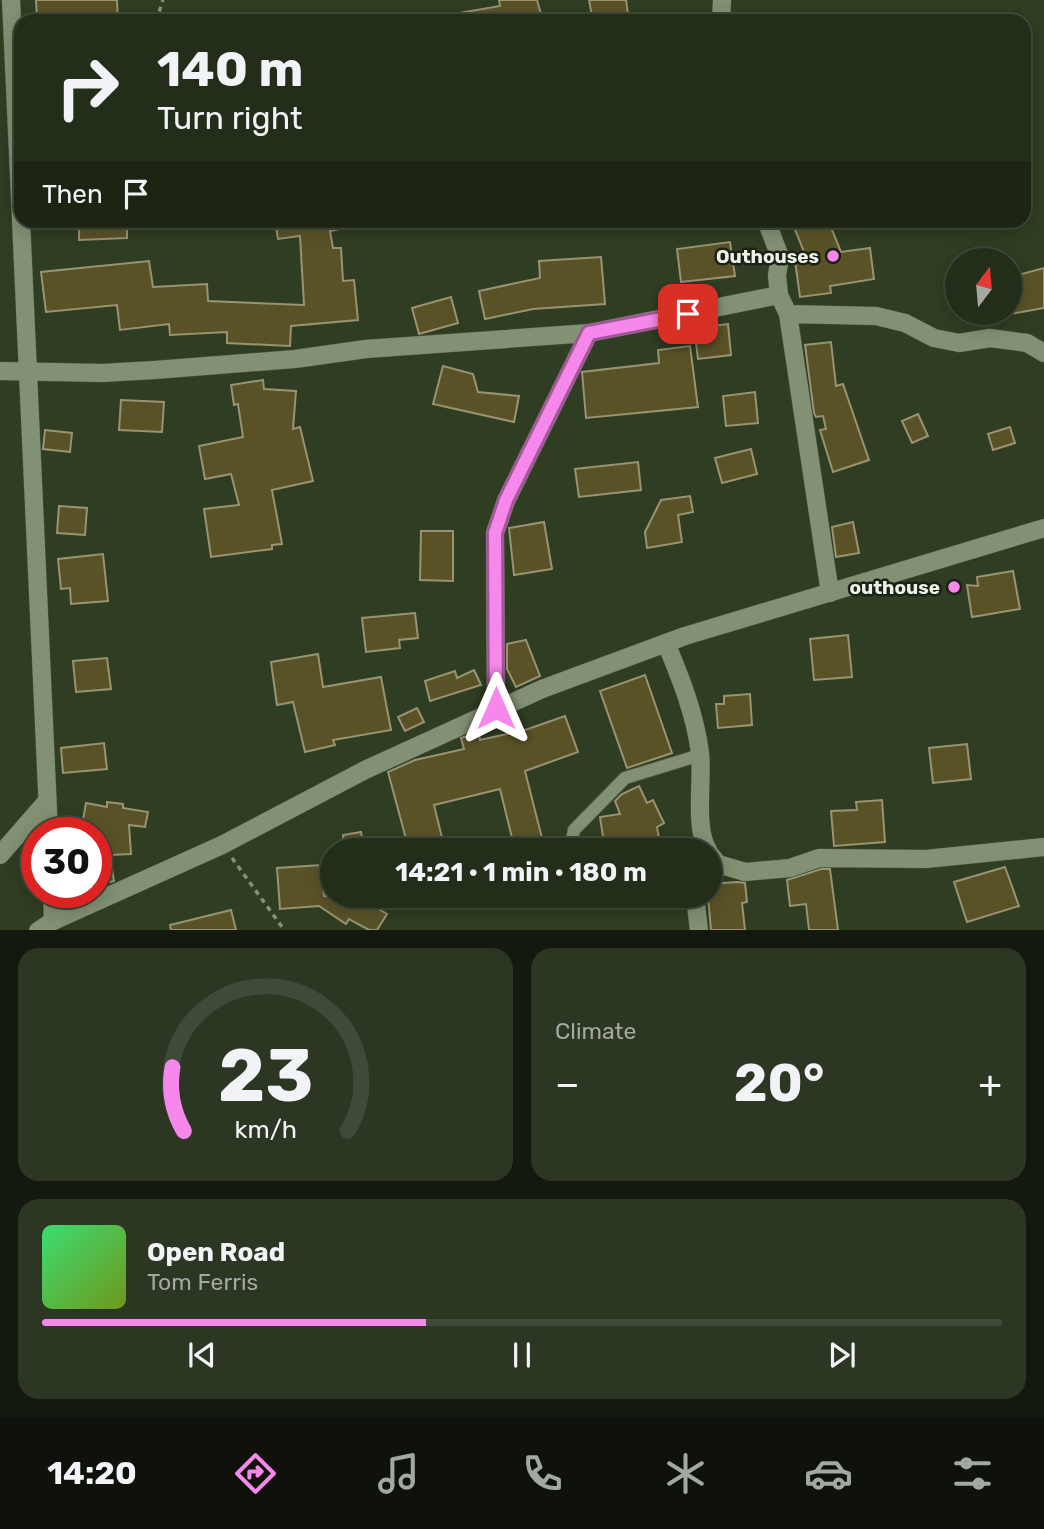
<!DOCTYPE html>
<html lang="en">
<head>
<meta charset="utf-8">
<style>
	body { margin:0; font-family:Rubik,sans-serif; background:#2b3623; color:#f1f3f6; height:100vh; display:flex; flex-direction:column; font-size:26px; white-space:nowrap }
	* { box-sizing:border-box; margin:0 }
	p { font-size:23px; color:#a3a8a2 }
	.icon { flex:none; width:38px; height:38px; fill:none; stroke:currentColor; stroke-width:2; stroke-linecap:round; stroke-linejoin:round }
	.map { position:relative; height:930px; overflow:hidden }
	.drawer { display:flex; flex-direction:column; gap:18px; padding:18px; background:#13190e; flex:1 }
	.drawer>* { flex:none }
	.top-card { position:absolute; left:14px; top:14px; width:1017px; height:214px; border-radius:21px; box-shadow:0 4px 18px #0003,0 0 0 2px #404a39; background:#232e1a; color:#f1f3f6; overflow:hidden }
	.needle { width:46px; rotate:16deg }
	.tools { position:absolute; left:945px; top:248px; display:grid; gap:14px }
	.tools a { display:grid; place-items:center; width:77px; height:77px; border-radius:50%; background:#232e1a; box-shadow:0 4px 18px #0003,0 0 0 2px #404a39; font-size:35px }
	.speed { position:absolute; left:21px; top:817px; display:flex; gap:14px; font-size:35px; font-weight:700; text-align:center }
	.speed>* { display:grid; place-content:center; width:91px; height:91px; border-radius:50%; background:#232e1a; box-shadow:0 4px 18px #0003,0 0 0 2px #404a39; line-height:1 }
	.speed .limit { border:10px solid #d22; background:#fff; color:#111 }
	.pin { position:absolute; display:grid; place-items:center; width:60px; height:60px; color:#fff; margin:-30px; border-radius:14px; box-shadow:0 4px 10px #0006 }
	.me { position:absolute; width:77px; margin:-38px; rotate:0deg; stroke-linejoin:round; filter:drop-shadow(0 0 5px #0008) }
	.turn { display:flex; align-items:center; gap:24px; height:147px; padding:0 28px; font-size:32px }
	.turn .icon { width:91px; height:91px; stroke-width:2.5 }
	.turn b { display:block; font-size:49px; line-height:60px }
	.then { display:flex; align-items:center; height:66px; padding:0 28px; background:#0003; gap:14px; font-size:26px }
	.big { font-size:52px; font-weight:700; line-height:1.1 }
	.drawer .card { flex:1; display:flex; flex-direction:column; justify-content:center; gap:10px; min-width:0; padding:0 24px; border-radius:21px; background:#2b3623 }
	.drawer .dial { align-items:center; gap:0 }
	.dial svg { height:182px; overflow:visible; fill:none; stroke:#404a39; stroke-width:7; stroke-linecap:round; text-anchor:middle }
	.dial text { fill:#f1f3f6; stroke:none }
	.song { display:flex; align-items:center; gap:21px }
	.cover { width:84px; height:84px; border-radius:10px; background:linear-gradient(135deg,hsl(140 70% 55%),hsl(80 70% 35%)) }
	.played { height:7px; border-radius:4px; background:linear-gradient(90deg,#f788eb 40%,#404a39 40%) }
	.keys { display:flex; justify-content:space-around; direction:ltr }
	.heat { display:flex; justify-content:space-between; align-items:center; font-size:38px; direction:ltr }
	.drawer .tiles { flex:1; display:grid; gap:18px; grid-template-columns:1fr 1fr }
	.card:last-child { grid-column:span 2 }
	.trip { position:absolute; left:320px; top:838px; width:402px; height:70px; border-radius:35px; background:#232e1a; box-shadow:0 4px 18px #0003,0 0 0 2px #404a39; font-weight:700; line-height:70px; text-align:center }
	.tabs { display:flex; height:112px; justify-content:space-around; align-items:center; background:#0e120a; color:#a3a8a2 }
	.tabs .icon { width:49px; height:49px }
	.tabs .current { color:#f788eb }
	.tabs b { font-size:32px; color:#f1f3f6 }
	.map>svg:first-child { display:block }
</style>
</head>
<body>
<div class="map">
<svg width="1044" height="931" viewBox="0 0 1044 931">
	<rect width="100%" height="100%" fill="#2f3d22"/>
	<path fill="#5a5227" stroke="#999372" stroke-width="2" d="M36,0h81l1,21h-81z
		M499,0h38l6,21h-83l-1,-8 41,-7z
		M589,0h37l3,21h-36z
		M79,220h48v18l-48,2z
		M275,220h65v9l-10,2 3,17h8l2,33 11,-1 4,40 -67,6 -1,20 -63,-3v-11l-57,3 -1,-11 -49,6 -3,-25 -71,7 -5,-40 108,-11 4,26 54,-3 1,17 96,4 -4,-69 -22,3z
		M791,220h37l13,32 29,-4 4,31 -44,7 1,7 -31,4 -5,-36 12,-2z
		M730,242l5,34 -54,6 -4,-33z
		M601,257l4,47 -72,5 -48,10 -6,-28 61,-13 -1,-17z
		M1044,268v40l-34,6v-37z
		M451,297l7,26 -39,11 -7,-26z
		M728,324l3,31 -33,4 -4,-31z
		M831,342l5,44 7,-2 26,76 -36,12 -13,-42 6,-1 -3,-13 -7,1 -2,-4 -9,-68z
		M690,346l8,61 -112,11 -4,-46 77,-9 -1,-13z
		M443,366l30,8 5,18 41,4 -5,26 -81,-18z
		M263,380l1,9 32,2 -3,38 7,-2 13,54 -41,9 10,54 -10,1v4l-61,8 -7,-48 35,-4 -8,-31 -26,5 -6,-33 44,-9 -5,-33 -4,1 -3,-20z
		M755,392l3,31 -32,3 -3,-30z
		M121,400l43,2 -2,30 -43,-2z
		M918,414l10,22 -16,7 -10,-22z
		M1010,427l5,16 -22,7 -5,-16z
		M45,430l27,3 -2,19 -27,-3z
		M751,449l6,25 -35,9 -7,-25z
		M638,462l3,28 -62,7 -4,-28z
		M690,496l3,16 -15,3 4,27 -35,6 -2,-16 16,-32z
		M59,506l28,2 -2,27 -28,-2z
		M544,522l8,47 -38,6 -5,-47z
		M853,522l6,31 -23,4 -4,-30z
		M421,531h32v50l-33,-1z
		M103,554l5,47 -37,3 -1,-16 -9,1 -3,-30z
		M1013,571l7,38 -48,8 -5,-32 11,1 -1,-9z
		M415,613l3,25 -19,2 1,8 -34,4 -4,-34z
		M848,635l4,42 -38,3 -4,-41z
		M526,640l14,36 -24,11 -9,-18v-25z
		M318,654l5,33 58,-10 10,53 -58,10 2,5 -30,7 -12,-50 -16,3 -6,-43z
		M107,658l4,31 -35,3 -3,-31z
		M474,670l7,15 -51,16 -5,-20 30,-10 2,7z
		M645,675l27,78 -45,15 -27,-77z
		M750,694l2,31 -34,3 -2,-24h8v-8z
		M417,708l7,14 -19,9 -7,-14z
		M565,716l13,36 -53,19 20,79h-30l-15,-61 -66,16 11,45h-36l-21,-78 27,-12 49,-11 -3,-11 3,-1 15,-3 1,6 45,-10z
		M104,743l3,26 -44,4 -2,-25z
		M967,744l4,35 -38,4 -4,-35z
		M639,786l8,17 6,-3 11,23 -7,4 4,23h-56l-5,-33 20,-3 -5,-13 7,-7z
		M882,800l3,42 -51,4 -3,-35 26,-1 -1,-8z
		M107,802l16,2v4l25,4 -3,15 -16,-2 2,29 -21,1 4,26 -18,5v-53l-15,-2 5,-28 21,4z
		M361,832l3,17 -20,1 -1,-15z
		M321,865l3,31h32l31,18 -10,16h-8l-20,-11 -3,5 -27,-18 -39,3 -3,-41z
		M1005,867l14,39 -52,16 -13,-40z
		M821,869h9l8,61h-29l-3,-26 -16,2 -3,-26z
		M737,882l8,1 2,19 -5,1 3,27h-34l-3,-34h2v-12z
		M231,910l5,20h-65l-1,-5z"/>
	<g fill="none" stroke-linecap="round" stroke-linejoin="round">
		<g stroke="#4e5943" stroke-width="14">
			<path id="lane" d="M570,850l4,-20 51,-52 75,-23
				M561,898l1,-2"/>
		</g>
		<g stroke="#4e5943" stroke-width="19">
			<path id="street" d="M11,0l10,218
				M721,21l1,-21
				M21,220l28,613
				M766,220l14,37 -3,18 2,20 9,19 88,2 29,7 29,15 25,5 31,-5 37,5 17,10
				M788,314l42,279
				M0,371l102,2 53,-3 140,-11 71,-10 223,-16 190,-38
				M666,643c15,36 29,71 34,110 3,26 -6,76 8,97
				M496,708l-1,-175 11,-32 83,-168
				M710,854l8,10 27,8 45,-4 29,-10 107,1 118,-12
				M0,855l47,-54
				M52,892l1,29
				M695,896l4,35"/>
		</g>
		<g stroke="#4e5943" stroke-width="19">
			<path id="secondary" d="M38,931l15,-10 169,-76 143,-75 177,-81 143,-53 359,-108"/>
		</g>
		<path stroke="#85917b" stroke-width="3.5" stroke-dasharray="5 5" stroke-linecap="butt" d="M156,21l7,-21
			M232,858l53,73"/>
		<use href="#lane" stroke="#829173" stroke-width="12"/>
		<use href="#street" stroke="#829173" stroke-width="18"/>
		<use href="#secondary" stroke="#829173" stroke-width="18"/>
	</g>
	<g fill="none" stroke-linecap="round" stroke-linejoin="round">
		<g stroke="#a15899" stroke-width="18">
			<path id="route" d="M496,708l-1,-175 11,-33 83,-167 99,-19"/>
		</g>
		<use href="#route" stroke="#f788eb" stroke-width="12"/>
	</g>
	<g fill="#f788eb" stroke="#1b2116" stroke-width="2.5">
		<circle cx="833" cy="256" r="7"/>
		<circle cx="954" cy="587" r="7"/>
	</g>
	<g text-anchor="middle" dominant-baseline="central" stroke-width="5" stroke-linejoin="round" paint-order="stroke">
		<g font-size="19" font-weight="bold" fill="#ebf4e4" stroke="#1b2116" text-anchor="end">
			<text x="819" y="256">Outhouses</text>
			<text x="940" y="587">outhouse</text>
		</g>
	</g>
</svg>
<div class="tools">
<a><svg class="needle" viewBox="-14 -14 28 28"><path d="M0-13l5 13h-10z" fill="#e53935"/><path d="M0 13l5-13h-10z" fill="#a3a8a2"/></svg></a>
</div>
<div class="speed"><div class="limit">30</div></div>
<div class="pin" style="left:688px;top:314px;background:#d93025"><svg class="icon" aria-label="arrive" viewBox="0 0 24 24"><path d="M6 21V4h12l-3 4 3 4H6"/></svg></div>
<svg class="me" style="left:496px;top:708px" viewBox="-20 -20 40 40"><path d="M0-17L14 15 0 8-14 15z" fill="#f788eb" stroke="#fff" stroke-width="4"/></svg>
<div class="trip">14:21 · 1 min · 180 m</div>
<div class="top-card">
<div class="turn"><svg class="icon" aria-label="right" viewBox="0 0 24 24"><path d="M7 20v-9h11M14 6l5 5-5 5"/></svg><div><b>140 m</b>Turn right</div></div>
<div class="then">Then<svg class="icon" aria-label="arrive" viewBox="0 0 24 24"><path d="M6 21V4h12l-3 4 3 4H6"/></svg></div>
</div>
</div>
<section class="drawer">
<div class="tiles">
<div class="card dial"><svg viewBox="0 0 100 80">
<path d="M14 69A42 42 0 1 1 86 69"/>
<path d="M14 69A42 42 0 0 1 9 41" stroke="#f788eb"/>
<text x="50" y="56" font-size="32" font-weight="700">23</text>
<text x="50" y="72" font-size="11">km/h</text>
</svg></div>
<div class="card"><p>Climate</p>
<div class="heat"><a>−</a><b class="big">20°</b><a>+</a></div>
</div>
<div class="card">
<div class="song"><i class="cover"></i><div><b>Open Road</b><p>Tom Ferris</p></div></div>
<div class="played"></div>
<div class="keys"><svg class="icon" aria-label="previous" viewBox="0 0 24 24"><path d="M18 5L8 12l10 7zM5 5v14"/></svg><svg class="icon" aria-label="pause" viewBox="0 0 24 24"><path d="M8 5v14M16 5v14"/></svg><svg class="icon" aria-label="next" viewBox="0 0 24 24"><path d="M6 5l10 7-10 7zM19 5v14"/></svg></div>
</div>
</div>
</section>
<nav class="tabs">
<b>14:20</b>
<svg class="icon current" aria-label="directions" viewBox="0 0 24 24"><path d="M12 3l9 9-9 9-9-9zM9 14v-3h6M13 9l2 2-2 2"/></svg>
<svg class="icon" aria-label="music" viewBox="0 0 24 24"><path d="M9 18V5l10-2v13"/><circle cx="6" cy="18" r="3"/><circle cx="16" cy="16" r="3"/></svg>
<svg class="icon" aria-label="phone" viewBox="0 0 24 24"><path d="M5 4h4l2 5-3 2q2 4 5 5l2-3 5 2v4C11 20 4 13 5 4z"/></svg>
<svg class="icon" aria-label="climate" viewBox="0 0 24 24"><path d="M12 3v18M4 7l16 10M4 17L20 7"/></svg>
<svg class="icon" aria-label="car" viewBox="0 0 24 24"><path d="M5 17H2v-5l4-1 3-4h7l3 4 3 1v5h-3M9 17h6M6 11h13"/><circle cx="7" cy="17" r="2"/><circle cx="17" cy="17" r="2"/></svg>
<svg class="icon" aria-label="filters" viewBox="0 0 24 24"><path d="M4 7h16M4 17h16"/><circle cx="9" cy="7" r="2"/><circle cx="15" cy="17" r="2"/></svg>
</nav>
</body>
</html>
